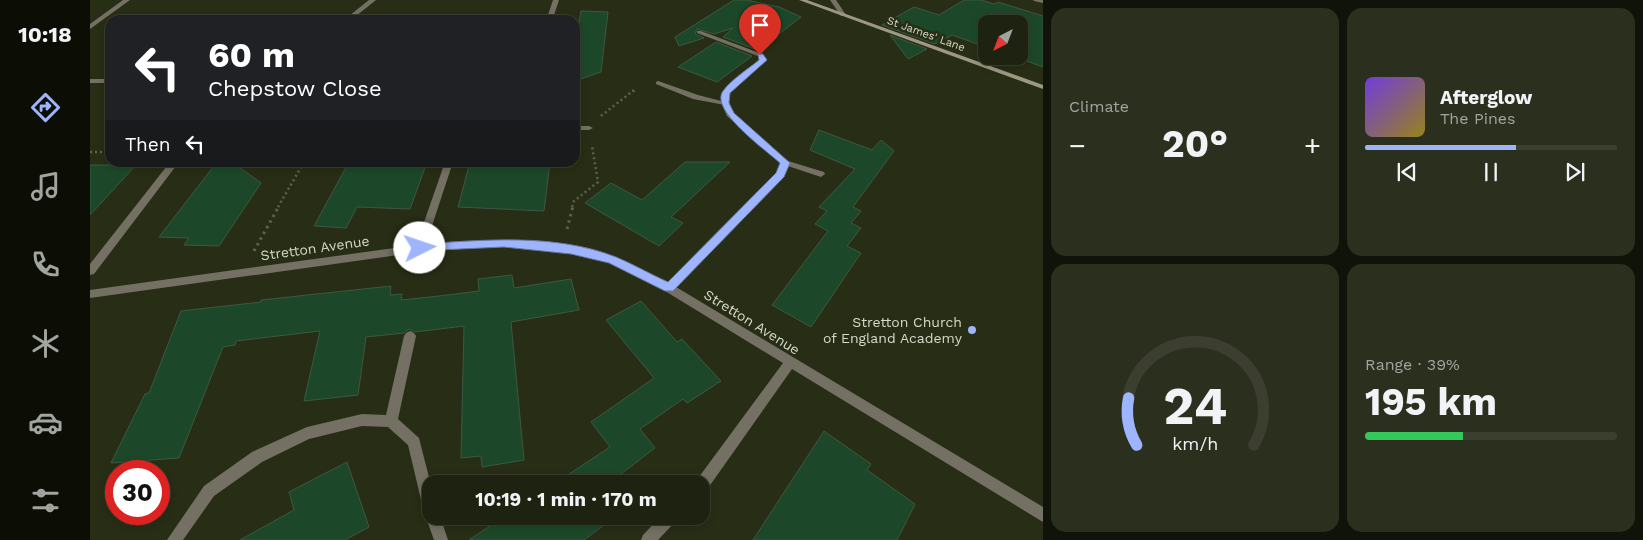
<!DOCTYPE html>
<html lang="en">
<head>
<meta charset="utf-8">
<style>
	body { margin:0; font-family:"Work Sans",sans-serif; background:#2b2f1e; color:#f1f3f6; height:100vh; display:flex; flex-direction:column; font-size:19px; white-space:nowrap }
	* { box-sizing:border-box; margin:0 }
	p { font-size:16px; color:#a1a49f }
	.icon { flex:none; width:28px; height:28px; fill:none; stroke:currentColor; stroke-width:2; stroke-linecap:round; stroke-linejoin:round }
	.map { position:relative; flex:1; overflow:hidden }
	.details { display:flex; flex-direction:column; gap:8px; padding:8px; background:#101309; width:600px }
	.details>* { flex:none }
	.top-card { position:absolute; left:15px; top:15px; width:475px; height:152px; border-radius:15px; box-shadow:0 2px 8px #0003,0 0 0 1px #3c3f30; background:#202124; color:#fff; overflow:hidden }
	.needle { width:32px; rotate:222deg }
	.buttons { position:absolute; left:888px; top:15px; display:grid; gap:10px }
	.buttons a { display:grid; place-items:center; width:50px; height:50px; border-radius:10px; background:#1e2210; box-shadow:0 2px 8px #0003,0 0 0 1px #3c3f30; font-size:25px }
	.speed { position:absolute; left:15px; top:460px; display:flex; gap:10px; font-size:25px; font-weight:700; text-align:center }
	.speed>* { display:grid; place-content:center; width:65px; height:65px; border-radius:50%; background:#1e2210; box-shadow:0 2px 8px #0003,0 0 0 1px #3c3f30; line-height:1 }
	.speed .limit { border:8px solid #d22; background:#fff; color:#111 }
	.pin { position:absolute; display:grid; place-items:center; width:42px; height:42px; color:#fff; margin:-51px -21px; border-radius:50% 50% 50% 0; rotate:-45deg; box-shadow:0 0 5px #0007 }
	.pin .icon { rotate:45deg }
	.me { position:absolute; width:55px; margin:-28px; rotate:86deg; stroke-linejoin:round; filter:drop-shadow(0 0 4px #0008) }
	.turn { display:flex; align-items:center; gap:18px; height:105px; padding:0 20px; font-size:22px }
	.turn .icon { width:65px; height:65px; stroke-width:2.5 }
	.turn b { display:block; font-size:35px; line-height:42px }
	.then { display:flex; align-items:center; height:48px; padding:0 20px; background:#0003; gap:10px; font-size:19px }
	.big { font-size:38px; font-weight:700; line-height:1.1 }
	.details .tile { flex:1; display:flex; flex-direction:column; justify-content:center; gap:8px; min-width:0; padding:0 18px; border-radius:15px; background:#2b2f1e }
	.details .dial { align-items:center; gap:0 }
	.dial svg { height:130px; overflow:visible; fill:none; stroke:#3c3f30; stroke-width:7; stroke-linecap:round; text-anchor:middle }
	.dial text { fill:#f1f3f6; stroke:none }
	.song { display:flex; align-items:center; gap:15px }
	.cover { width:60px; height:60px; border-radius:8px; background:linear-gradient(135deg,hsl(260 70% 55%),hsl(50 70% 35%)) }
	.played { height:5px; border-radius:2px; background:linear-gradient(90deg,#9eb4fd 60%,#3c3f30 60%) }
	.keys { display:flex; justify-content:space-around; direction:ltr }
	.heat { display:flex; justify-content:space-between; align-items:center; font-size:28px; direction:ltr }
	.charge { height:8px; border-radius:4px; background:linear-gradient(90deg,#34c759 39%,#3c3f30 0) }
	.details .tiles { flex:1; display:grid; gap:8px; grid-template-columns:repeat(2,1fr) }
	.trip { position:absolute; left:332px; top:475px; width:288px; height:50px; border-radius:15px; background:#1e2210; box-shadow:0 2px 8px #0003,0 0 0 1px #3c3f30; font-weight:700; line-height:50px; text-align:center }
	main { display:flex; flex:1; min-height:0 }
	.tab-bar { display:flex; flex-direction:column; width:90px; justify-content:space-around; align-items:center; background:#0c0e06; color:#a1a49f }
	.tab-bar .icon { width:35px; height:35px }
	.tab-bar .selected { color:#9eb4fd }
	.tab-bar b { font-size:22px; color:#f1f3f6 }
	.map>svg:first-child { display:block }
</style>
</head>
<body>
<main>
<nav class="tab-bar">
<b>10:18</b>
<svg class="icon selected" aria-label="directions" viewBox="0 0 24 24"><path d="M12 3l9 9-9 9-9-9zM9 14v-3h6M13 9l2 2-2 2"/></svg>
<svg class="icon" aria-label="music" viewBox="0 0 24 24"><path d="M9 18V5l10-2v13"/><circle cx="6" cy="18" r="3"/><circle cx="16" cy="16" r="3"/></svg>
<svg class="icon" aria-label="phone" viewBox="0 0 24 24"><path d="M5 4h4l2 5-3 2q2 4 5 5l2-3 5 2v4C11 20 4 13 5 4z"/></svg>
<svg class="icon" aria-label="climate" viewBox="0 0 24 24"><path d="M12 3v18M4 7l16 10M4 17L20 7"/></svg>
<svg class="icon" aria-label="car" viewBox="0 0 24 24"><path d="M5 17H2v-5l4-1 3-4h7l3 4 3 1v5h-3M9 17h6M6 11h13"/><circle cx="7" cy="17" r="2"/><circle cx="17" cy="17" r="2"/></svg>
<svg class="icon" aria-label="filters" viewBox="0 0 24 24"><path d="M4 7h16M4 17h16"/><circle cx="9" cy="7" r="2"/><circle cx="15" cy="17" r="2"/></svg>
</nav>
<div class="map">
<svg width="953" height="540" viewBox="0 0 953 540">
	<rect width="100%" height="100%" fill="#282e15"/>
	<path fill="#1c4829" stroke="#3e5744" d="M644,0h13l32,7 22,10 -43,33 -35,-13 10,-9 -19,6 -17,-5 -2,5 9,4 -25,8 -4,-9z
		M874,0h17l13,4 4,-2 45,14v51l-30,-11h6v-32h-33v23l-34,-12 -17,9 -53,-19 32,-18 25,8z
		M491,11l27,1 -7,60 -26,9v-54l3,1z
		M800,35l37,14 -19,10z
		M626,42l36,14 -35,26 -39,-15z
		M729,130l53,20 9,-10 13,11 -41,56 8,4 -10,12 10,5 -14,18 14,7 -50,74 -39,-22 56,-74 -13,-7 12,-13 -8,-4 36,-38 -45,-19z
		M127,162h15l29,21 -42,63 -35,-1 5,-7 -30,-1z
		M259,162h78l-17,47 -53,-2 -11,21 -32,-2z
		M380,162h80l-6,49 -86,-4z
		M595,162h45l-59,55 12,6 -24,23 -74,-43 26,-20 31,17z
		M0,165h46l-46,50z
		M422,275l2,13 57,-9 8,31 -68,12 13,138 -42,7 -1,-11 -20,2 3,-132 -49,6 -6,-3 -5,4 -38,4 -8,58 -54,6 16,-70 -84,10 -1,4 -12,2 -44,111 -68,5 34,-69 4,-1 32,-82 80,-9v-2l130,-14 -1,9 12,-1 -1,6 38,-4 40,-5 -1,-12z
		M551,301l36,41 5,-3 39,42 -34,22 -4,-4 -43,30 15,19 -38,29 5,7h-68l56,-37 -19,-25 63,-44 -48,-58z
		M734,431l47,33 -4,6 48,34 -18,36h-144z
		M257,462l22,65 -24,13h-105l54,-30 -5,-18z
		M415,516h111l-32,24h-115z"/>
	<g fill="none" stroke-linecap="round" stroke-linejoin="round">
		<path stroke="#5c624b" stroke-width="2" stroke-dasharray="2 2.5" stroke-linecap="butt" d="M543,92l2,-2"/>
		<path stroke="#5c624b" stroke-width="2.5" stroke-dasharray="2 3" stroke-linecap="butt" d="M511,116l33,-26
			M0,152h20
			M188,207l26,-45
			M482,207l2,-6 24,-19 -6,-36"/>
		<path stroke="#5c624b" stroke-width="3" stroke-dasharray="2.5 4" stroke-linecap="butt" d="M477,229l6,-23
			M164,251l25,-45"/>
		<path fill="#757064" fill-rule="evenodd" d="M568,81l40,14 31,8 -4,2 -32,-6 -37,-15v-2z"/>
		<path fill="#757064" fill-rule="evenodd" d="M33,0h7l-40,29v-5z
			M279,0h7l-25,20h-7z
			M463,0h6l-5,15 -4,5h-6l4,-5z
			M740,0h6l10,15 -1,1h-4z
			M943,0h10v3l-9,-2z
			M607,31h4l61,23 4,6 -1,1 -36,33v9l4,10 55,48 36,11 1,2 -4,3 -33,-11 -5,10 -107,111 367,220v15l-251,-153 -86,122 -5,2v-9h-6l1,-3 87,-118 -118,-72 -56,-28 -38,-9 -67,-8 -84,6 -330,46v-8l326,-45 29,-83h8l-27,82 78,-4 67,6 44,11 53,26 108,-110 5,-9 -54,-48 -6,-13 2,-12 37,-31 -2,-4 -61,-23z
			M0,79h20v4h-20z
			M485,126h14l4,2 -4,2h-14z
			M80,162h9l-85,112 -4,1v-11z
			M320,331l4,2 2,3 -18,83 21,19 1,4 11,43v31h9l8,24h-14l-10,-28 -16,-67 -20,-18 -26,-1 -53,13 -47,23 -48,34 -31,44h-16l37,-54 48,-34 55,-25 55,-13 24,1 18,-79 2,-3z
			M571,516h17l-2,5 -18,19h-17l2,-5z"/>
		<path fill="#9e9783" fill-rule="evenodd" d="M709,0h8l236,85v4z"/>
	</g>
	<path fill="#9eb4fd" stroke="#6775a4" d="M668,54h5l4,6 -37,33 -1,10 5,10 56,50 -6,14 -111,114h-8l-56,-28 -38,-9 -67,-7 -88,4v-6l4,-1c64,-4 134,-11 196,13 17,7 34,17 52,25l108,-109 4,-10c-13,-12 -71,-53 -57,-72 9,-12 25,-22 36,-31z"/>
	<circle fill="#9eb4fd" stroke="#282e15" stroke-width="2" cx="882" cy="330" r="5"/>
	<g text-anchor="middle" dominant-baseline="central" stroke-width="5" stroke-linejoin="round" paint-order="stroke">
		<g font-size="11" fill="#d4d9c9" stroke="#282e15">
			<text transform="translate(836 34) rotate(20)">St James' Lane</text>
		</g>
		<g font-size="14" fill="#d4d9c9" stroke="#282e15">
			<text transform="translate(225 248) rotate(-8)">Stretton Avenue</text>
			<text transform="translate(662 322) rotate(32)">Stretton Avenue</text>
		</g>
		<g font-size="14" fill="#d4d9c9" stroke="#282e15" text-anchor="end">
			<text x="872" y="322">Stretton Church<tspan x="872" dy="16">of England Academy</tspan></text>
		</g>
	</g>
</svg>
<div class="buttons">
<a><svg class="needle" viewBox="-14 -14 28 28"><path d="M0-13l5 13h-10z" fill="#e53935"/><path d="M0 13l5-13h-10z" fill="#a1a49f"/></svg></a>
</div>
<div class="speed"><div class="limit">30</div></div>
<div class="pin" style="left:670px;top:55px;background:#d93025"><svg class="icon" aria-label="arrive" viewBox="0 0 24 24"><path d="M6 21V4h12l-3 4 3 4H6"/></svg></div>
<svg class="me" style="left:330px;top:248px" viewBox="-20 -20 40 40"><circle r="19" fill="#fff"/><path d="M0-13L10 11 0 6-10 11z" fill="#9eb4fd"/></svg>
<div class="trip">10:19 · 1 min · 170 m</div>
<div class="top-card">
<div class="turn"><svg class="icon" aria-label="left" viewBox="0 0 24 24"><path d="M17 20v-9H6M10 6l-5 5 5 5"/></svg><div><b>60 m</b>Chepstow Close</div></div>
<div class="then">Then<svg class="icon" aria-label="left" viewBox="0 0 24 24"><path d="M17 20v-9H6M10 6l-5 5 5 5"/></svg></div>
</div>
</div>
<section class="details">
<div class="tiles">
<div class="tile"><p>Climate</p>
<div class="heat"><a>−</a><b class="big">20°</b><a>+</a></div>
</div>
<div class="tile">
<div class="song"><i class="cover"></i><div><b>Afterglow</b><p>The Pines</p></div></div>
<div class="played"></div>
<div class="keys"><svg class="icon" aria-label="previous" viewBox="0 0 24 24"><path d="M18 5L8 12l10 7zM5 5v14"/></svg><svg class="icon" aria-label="pause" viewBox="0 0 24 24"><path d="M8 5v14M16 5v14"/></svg><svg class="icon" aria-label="next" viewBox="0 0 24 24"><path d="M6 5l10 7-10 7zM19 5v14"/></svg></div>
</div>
<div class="tile dial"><svg viewBox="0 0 100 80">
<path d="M14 69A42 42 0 1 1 86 69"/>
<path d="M14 69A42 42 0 0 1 9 40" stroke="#9eb4fd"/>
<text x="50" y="56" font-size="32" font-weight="700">24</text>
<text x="50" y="72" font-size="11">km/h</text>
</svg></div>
<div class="tile"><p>Range · 39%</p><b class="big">195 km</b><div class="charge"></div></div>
</div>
</section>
</main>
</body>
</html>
